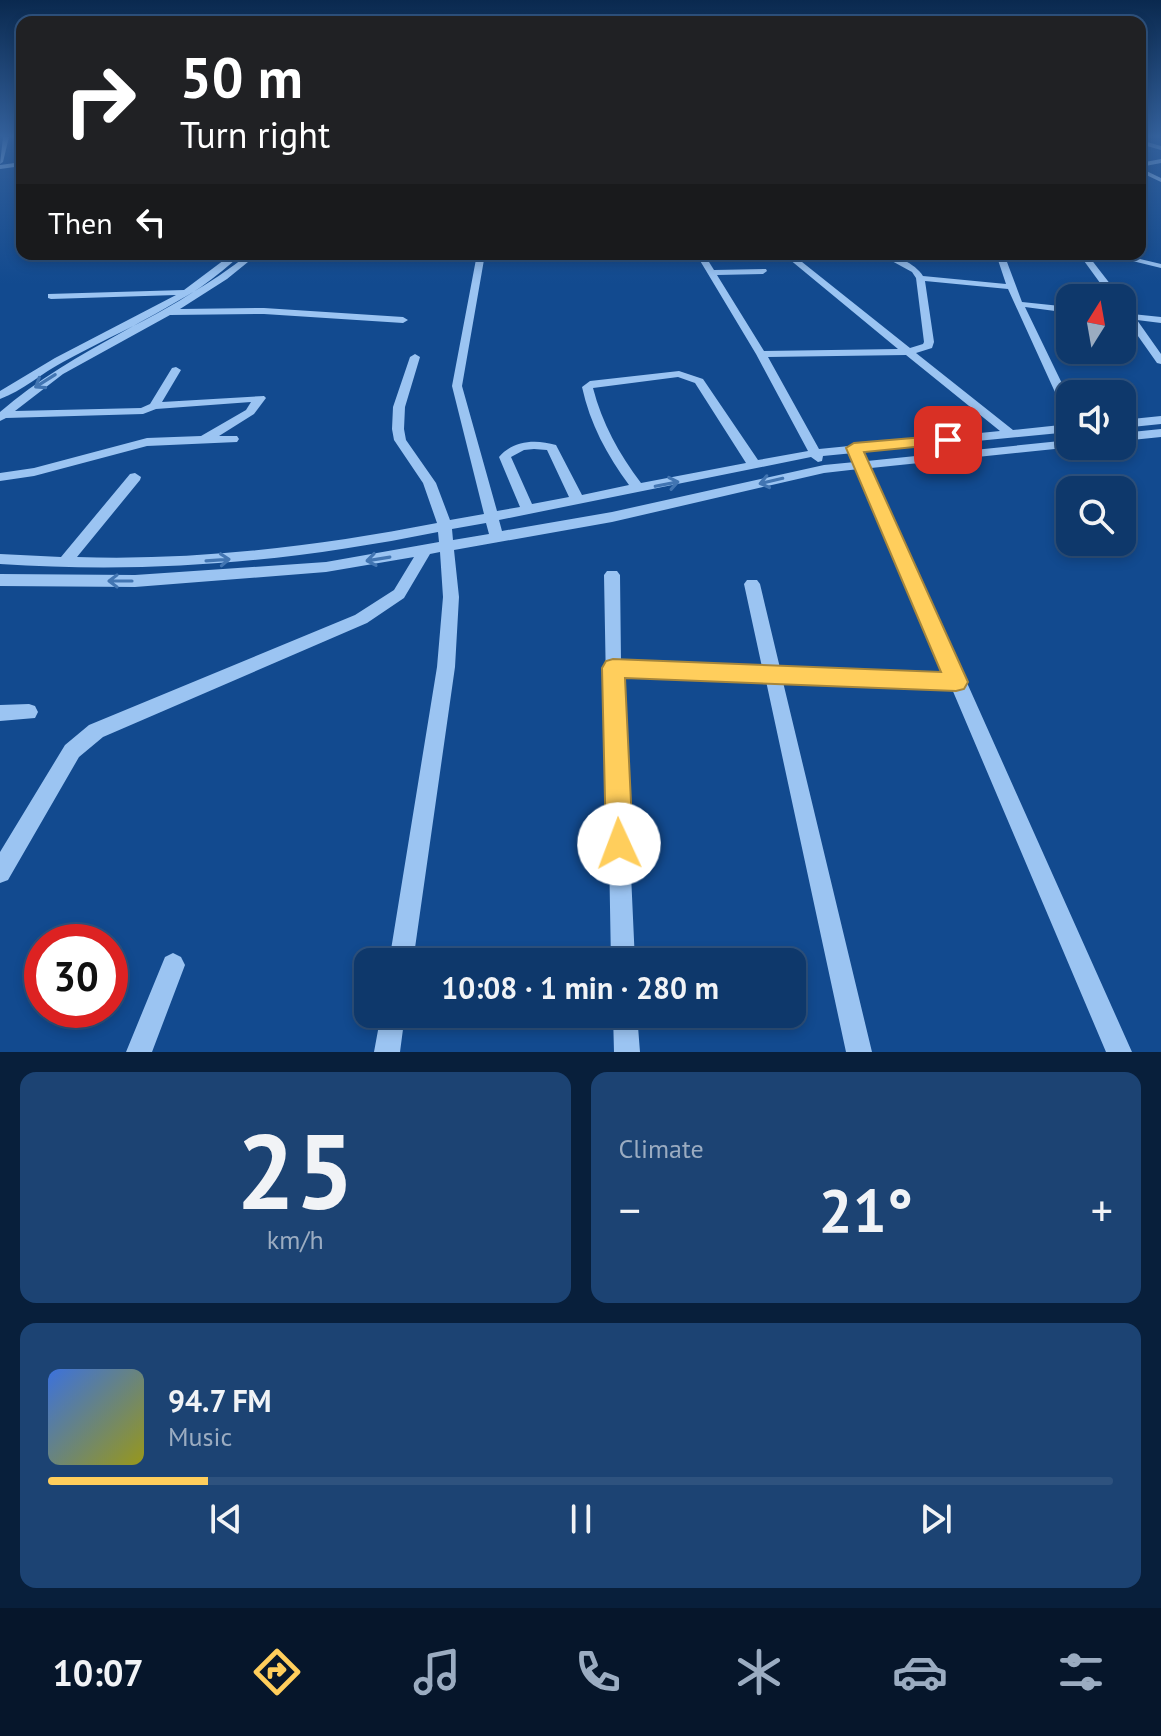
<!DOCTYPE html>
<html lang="en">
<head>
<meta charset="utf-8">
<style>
	body { margin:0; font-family:"PT Sans",sans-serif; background:#1c4373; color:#f1f3f6; height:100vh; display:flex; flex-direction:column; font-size:30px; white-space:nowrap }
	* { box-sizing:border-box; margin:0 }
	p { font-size:26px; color:#9bacc1 }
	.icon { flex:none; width:44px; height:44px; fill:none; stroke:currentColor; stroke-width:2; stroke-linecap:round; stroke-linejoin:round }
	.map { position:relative; height:1052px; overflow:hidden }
	.drawer { display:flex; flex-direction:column; gap:20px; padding:20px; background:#081f3b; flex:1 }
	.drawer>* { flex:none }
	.guide { position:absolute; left:16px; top:16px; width:1130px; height:244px; border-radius:16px; box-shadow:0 4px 12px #0003,0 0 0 2px #2e527e; background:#202124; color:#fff; overflow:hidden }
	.needle { width:52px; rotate:11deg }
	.tools { position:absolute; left:1056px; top:284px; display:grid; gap:16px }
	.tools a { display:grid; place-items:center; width:80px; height:80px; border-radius:16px; background:#0e386b; box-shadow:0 4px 12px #0003,0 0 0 2px #2e527e; font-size:40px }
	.speed { position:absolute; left:24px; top:924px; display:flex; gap:16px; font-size:40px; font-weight:700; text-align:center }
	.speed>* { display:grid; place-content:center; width:104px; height:104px; border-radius:50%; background:#0e386b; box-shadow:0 4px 12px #0003,0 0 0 2px #2e527e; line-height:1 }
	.speed .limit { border:12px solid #d22; background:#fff; color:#111 }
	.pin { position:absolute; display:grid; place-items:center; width:68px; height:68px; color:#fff; margin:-34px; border-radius:16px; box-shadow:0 4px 12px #0006 }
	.me { position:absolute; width:88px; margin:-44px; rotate:358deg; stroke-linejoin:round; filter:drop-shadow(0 0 6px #0008) }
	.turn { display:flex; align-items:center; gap:28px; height:168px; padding:0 32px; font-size:36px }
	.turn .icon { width:104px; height:104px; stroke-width:2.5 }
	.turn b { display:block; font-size:56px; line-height:68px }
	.then { display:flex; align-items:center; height:76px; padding:0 32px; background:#0003; gap:16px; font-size:30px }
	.big { font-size:60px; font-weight:700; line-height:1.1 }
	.drawer .widget { flex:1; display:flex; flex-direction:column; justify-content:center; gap:12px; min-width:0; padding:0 28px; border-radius:16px; background:#1c4373 }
	.drawer .dial { align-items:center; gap:0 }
	.dial b { font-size:104px; line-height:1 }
	.song { display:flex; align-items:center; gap:24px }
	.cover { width:96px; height:96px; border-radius:12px; background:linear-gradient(135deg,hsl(220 70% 55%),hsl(60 70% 35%)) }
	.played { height:8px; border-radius:4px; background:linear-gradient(90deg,#ffce5c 15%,#2e527e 15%) }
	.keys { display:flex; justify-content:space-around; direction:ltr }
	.heat { display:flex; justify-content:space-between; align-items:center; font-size:44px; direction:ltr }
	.drawer .tiles { flex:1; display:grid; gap:20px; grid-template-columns:1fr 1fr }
	.widget:last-child { grid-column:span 2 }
	.trip { position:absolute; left:354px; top:948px; width:452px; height:80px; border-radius:16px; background:#0e386b; box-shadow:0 4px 12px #0003,0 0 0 2px #2e527e; font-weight:700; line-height:80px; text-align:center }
	.menu { display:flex; height:128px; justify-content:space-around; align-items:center; background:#06162b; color:#9bacc1 }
	.menu .icon { width:56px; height:56px }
	.menu .active { color:#ffce5c }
	.menu b { font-size:36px; color:#f1f3f6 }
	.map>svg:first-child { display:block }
</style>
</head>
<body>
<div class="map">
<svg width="1161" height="1052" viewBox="0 0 1161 1052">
	<rect width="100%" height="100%" fill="#124a8f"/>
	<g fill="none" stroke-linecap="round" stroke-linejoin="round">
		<path fill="#9bc4f2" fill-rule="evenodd" d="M3,137h6l-6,25 -3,2z
			M1140,140l21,6v4l-21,-6z
			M1161,159v4l-21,4v-4z
			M22,162v4l-22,3v-4z
			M1140,168l21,10v4l-21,-10z
			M1140,198l8,6v2l-8,-3z
			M232,254h9c-49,49 -118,75 -178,108 -21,11 -41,29 -63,37v-8l55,-33 121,-63 -125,4 -3,-1v-4l136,-4z
			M249,254h9l-31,25 -47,30 84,-1 139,9 5,3 -5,3 -139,-9 -94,1 -107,59 -48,37 126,-3 9,-4 22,-36 4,-1 5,3 -19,32 102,-6 2,2 -12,16 -35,22h18l2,3 -2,3 -90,4 -113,30 -34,5v-8l34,-5 113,-30 54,-2 45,-26 5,-8 -95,7 -13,5 -137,4 -6,3v-9c75,-65 171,-97 249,-158z
			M477,254h8l-23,132 35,125 23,-4 -21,-50c14,-17 37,-18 57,-12l26,50 47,-10c-22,-30 -39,-61 -47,-98l8,-6 89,-10 24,8 55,81 50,-9 -52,-97 -60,-100h8l10,16 52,-1 1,2 -4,3 -46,1 47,76 134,-2 -115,-95h9l118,94 13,-4 1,-2 -8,-64 -4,-6 -33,-18c15,0 36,9 44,22l83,8 -10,-30h8l18,48 48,5v6l-45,-6 45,93v15l-6,-3 -56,-123 -83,-8 9,61 -2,6 -16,5 97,77 57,-6v8l-247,24 -1,5 -4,1 -7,-5 -312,63 3,11 110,-19 212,-47 31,-3 -1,-4 6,-4 4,1 3,6 203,-21v6l4,1 -203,21 261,584h-26l-154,-363 -169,-7 89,370h-26l-80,-371 -144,-5 13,286h-24l-7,-387 3,-4h10l3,4 1,86 141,6 -18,-83 3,-4h10l3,4 20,84 166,6 -87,-205 -35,4 -212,49 -158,28 5,47 -4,70 -42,295h-24l48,-295 6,-70 -3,-45 -10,2 -26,44 -37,25 -264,114 -24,20 -71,123 -8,3v-31l65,-107 24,-20 266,-110 39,-25 20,-33 -88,15 -191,15 -135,-1v-12l135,1 191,-13 113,-20 -1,-10c-149,30 -286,42 -438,32v-10l61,3 69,-83 5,-1 6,4 -1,3 -63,77c122,4 241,-11 360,-34l-14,-40 -29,-43 -2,-11 1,-22 17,-50 5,-3 5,3 -15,50 -1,22 2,11 30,43 14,37 34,-6 -32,-128zM906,355l94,76 -181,18 -51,-92zM678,377l17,6 51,80 -105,20c-22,-29 -39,-60 -48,-95zM534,449l13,1 22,47 -37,7 -21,-47 13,-7zM486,523l3,11 -36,6 -1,-11z
			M1079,254h8l34,44h-10z
			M1104,254h15l42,10v4z
			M1122,303l3,1 7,10 29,3v6l-24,-3 24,34v10l-4,-1 -31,-44 -4,-2z
			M1161,416v8l-39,4v-8z
			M1161,429v8l-39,4v-8z
			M29,704l6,2 3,6 -3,6 -35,3v-16z
			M173,953l8,4 4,8 -33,87h-26l39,-95z
			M381,1014h24l-5,38h-26z
			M613,1014h24l3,38h-26z"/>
	</g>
	<defs><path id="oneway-shaft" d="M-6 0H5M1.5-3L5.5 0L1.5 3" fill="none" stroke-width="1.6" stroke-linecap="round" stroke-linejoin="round" transform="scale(2)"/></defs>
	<g stroke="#4275b2">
		<use href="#oneway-shaft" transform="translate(45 381) rotate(148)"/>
		<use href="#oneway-shaft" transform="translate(771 481) rotate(167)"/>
		<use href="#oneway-shaft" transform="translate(667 484) rotate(-11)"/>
		<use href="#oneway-shaft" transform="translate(378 559) rotate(171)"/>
		<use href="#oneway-shaft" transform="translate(218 560) rotate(-4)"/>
		<use href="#oneway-shaft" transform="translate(120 581) rotate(-180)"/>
	</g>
	<linearGradient id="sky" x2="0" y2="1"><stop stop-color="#0a294f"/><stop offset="0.48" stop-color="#33609b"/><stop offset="1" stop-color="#33609b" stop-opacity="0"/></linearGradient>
	<rect width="1161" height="284" fill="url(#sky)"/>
	<path fill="#ffce5c" stroke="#a6863c" stroke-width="2" d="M948,435l8,5 -2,3 -90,9 104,230 -4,7 -8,2 -331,-13 8,166 -4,10 -10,4 -9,-4 -4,-10 -4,-176 4,-7 7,-2 328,13 -95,-224 8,-5z"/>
</svg>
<div class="tools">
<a><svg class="needle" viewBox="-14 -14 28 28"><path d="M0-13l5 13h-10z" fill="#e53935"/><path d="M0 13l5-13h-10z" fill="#9bacc1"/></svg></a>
<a><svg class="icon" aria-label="sound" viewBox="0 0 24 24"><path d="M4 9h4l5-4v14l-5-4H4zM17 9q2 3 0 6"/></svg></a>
<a><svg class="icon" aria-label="search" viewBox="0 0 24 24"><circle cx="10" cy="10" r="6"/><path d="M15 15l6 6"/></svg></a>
</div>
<div class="speed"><div class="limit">30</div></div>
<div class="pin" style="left:948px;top:440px;background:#d93025"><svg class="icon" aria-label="arrive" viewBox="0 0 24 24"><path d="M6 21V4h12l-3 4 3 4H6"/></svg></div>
<svg class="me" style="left:619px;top:844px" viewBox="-20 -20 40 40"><circle r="19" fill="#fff"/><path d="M0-13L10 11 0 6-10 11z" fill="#ffce5c"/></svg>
<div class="trip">10:08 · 1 min · 280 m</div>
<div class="guide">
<div class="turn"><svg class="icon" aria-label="right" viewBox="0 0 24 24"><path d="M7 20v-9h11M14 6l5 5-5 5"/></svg><div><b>50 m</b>Turn right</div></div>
<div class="then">Then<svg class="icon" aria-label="left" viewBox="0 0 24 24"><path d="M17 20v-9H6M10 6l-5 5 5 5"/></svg></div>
</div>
</div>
<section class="drawer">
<div class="tiles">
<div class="widget dial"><b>25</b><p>km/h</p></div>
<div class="widget"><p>Climate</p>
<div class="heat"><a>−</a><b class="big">21°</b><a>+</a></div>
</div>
<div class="widget">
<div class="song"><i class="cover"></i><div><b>94.7 FM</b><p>Music</p></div></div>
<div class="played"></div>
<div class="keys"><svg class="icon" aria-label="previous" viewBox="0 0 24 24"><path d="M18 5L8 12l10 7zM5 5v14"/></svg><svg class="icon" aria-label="pause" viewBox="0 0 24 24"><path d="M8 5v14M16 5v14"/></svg><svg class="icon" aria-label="next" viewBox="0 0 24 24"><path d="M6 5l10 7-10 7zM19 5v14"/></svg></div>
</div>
</div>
</section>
<nav class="menu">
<b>10:07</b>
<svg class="icon active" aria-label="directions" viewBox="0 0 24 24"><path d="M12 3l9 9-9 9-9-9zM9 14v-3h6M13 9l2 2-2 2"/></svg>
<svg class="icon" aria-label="music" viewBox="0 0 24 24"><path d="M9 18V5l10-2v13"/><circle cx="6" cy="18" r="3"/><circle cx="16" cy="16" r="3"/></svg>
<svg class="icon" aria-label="phone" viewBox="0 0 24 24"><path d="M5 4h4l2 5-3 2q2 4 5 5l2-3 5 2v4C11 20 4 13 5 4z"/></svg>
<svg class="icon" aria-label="climate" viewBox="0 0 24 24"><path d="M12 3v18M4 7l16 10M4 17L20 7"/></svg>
<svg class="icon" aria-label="car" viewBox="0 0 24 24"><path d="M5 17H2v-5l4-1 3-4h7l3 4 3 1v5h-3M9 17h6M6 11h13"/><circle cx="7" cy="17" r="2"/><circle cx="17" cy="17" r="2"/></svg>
<svg class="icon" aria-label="filters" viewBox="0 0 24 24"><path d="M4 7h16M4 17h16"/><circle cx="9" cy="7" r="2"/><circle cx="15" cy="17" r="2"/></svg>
</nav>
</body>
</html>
